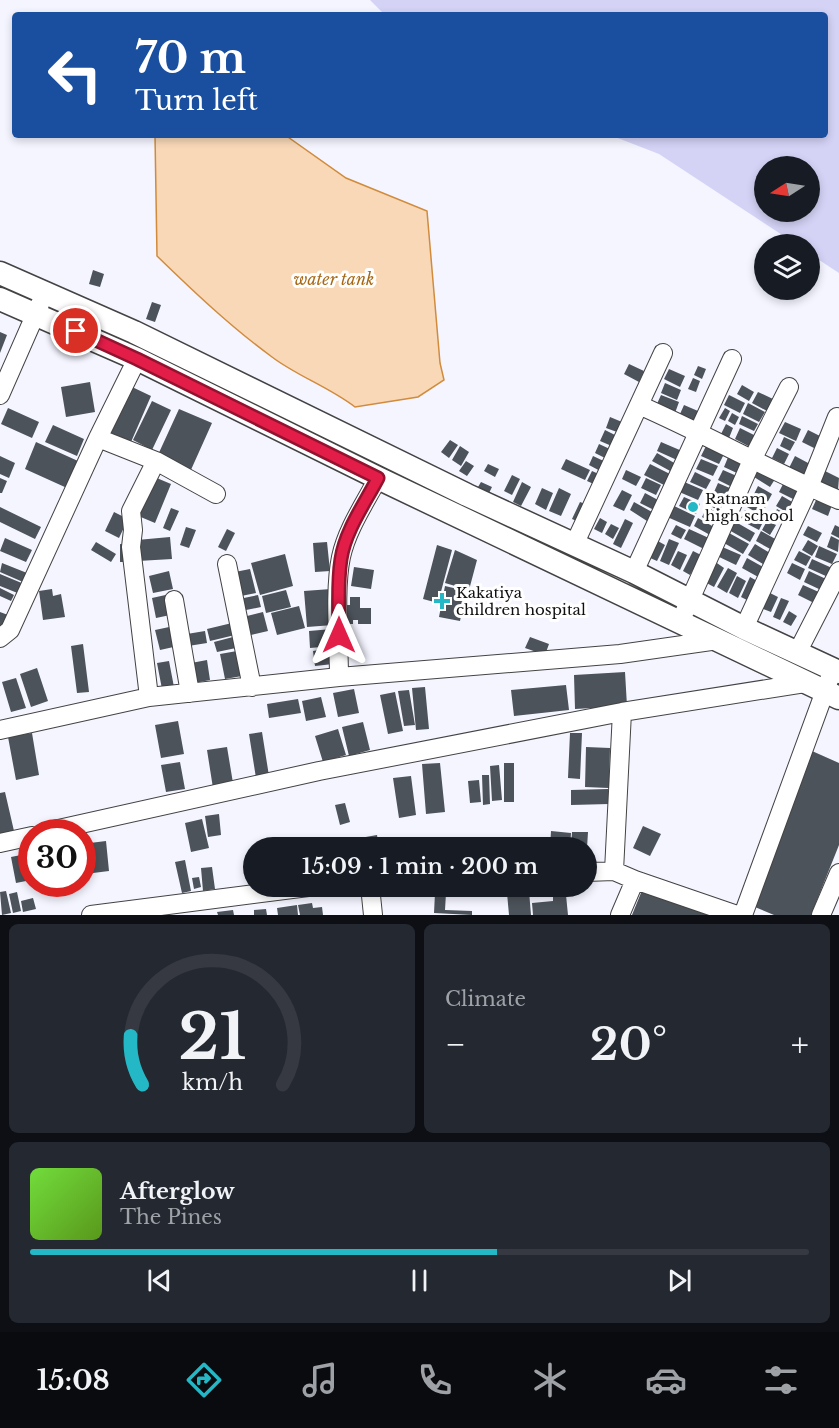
<!DOCTYPE html>
<html lang="en">
<head>
<meta charset="utf-8">
<style>
	body { margin:0; font-family:"Libre Baskerville",serif; background:#242831; color:#f1f3f6; height:100vh; display:flex; flex-direction:column; font-size:22px; white-space:nowrap }
	* { box-sizing:border-box; margin:0 }
	p { font-size:20px; color:#9ea1a6 }
	.icon { flex:none; width:33px; height:33px; fill:none; stroke:currentColor; stroke-width:2; stroke-linecap:round; stroke-linejoin:round }
	.map { position:relative; height:915px; overflow:hidden }
	.drawer { display:flex; flex-direction:column; gap:9px; padding:9px; background:#0d0f14; flex:1 }
	.drawer>* { flex:none }
	.top-card { position:absolute; left:12px; top:12px; width:816px; height:126px; border-radius:6px; box-shadow:0 3px 9px #0003; background:#1a4fa0; color:#fff; overflow:hidden }
	.needle { width:39px; rotate:258deg }
	.fabs { position:absolute; left:754px; top:156px; display:grid; gap:12px }
	.fabs a { display:grid; place-items:center; width:66px; height:66px; border-radius:50%; background:#171b24; box-shadow:0 3px 9px #0003; font-size:30px }
	.speed { position:absolute; left:18px; top:819px; display:flex; gap:12px; font-size:30px; font-weight:700; text-align:center }
	.speed>* { display:grid; place-content:center; width:78px; height:78px; border-radius:50%; background:#171b24; box-shadow:0 3px 9px #0003; line-height:1 }
	.speed .limit { border:9px solid #d22; background:#fff; color:#111 }
	.pin { position:absolute; display:grid; place-items:center; width:51px; height:51px; color:#fff; margin:-26px; border:3px solid #fff; border-radius:50%; box-shadow:0 2px 6px #0007 }
	.me { position:absolute; width:66px; margin:-33px; rotate:0deg; stroke-linejoin:round; filter:drop-shadow(0 0 4px #0008) }
	.turn { display:flex; align-items:center; gap:21px; height:126px; padding:0 24px; font-size:27px }
	.turn .icon { width:78px; height:78px; stroke-width:2.5 }
	.turn b { display:block; font-size:42px; line-height:51px }
	.big { font-size:45px; font-weight:600; line-height:1.1 }
	.drawer .card { flex:1; display:flex; flex-direction:column; justify-content:center; gap:9px; min-width:0; padding:0 21px; border-radius:9px; background:#242831 }
	.drawer .dial { align-items:center; gap:0 }
	.dial svg { height:156px; overflow:visible; fill:none; stroke:#363941; stroke-width:7; stroke-linecap:round; text-anchor:middle }
	.dial text { fill:#f1f3f6; stroke:none }
	.song { display:flex; align-items:center; gap:18px }
	.cover { width:72px; height:72px; border-radius:9px; background:linear-gradient(135deg,hsl(100 70% 55%),hsl(90 70% 35%)) }
	.played { height:6px; border-radius:3px; background:linear-gradient(90deg,#24b7c5 60%,#363941 60%) }
	.keys { display:flex; justify-content:space-around; direction:ltr }
	.heat { display:flex; justify-content:space-between; align-items:center; font-size:33px; direction:ltr }
	.drawer .tiles { flex:1; display:grid; gap:9px; grid-template-columns:1fr 1fr }
	.card:last-child { grid-column:span 2 }
	.trip { position:absolute; left:243px; top:837px; width:354px; height:60px; border-radius:30px; background:#171b24; box-shadow:0 3px 9px #0003; font-weight:600; line-height:60px; text-align:center }
	.tabs { display:flex; height:96px; justify-content:space-around; align-items:center; background:#090b0e; color:#9ea1a6 }
	.tabs .icon { width:42px; height:42px }
	.tabs .active { color:#24b7c5 }
	.tabs b { font-size:27px; color:#f1f3f6 }
	.map>svg:first-child { display:block }
</style>
</head>
<body>
<div class="map">
<svg width="839" height="915" viewBox="0 0 839 915">
	<rect width="100%" height="100%" fill="#f4f5ff"/>
	<path fill="#d4d3f6" fill-rule="evenodd" d="M370,0h469v273l-29,-19v-10h-14l-137,-90 -49,-19h215v-120h-440zM765,166h45v46h-45z"/>
	<path fill="#f8d8b7" stroke="#d18b3c" stroke-width="1.5" d="M155,135h130l61,43 81,33 13,152 4,17 -26,17 -63,10c-26,-20 -58,-31 -83,-50 -41,-30 -78,-65 -115,-101z"/>
	<path fill="#4c535a" d="M93,270l11,4 -4,13 -11,-3z
		M152,302l9,3 -6,17 -9,-3z
		M0,332l7,3 -7,18z
		M629,364l15,7 -5,11 -15,-8z
		M698,366l8,3 -4,10 -8,-4z
		M669,369l16,7 -5,11 -16,-8z
		M693,378l7,3 -4,11 -8,-3z
		M90,382l5,30 -29,5 -5,-30z
		M665,383l16,7 -4,10 -16,-7z
		M742,385l12,7 -5,9 -12,-7z
		M130,386l21,10 -20,46 -22,-10z
		M758,392l15,7 -6,12 -15,-8z
		M661,395l18,7 -4,11 -19,-7z
		M729,395l16,8 -5,10 -16,-8z
		M152,401l19,9 -19,40 -19,-10z
		M748,403l17,9 -6,10 -16,-8z
		M684,405l14,6 -4,9 -14,-6z
		M8,408l31,14 -7,16 -31,-14z
		M725,408l5,3 -5,10 -6,-3z
		M179,409l33,14 -22,49 -33,-15z
		M732,413l7,4 -4,8 -7,-4z
		M742,416l16,8 -4,7 -15,-7z
		M610,417l12,5 -5,10 -11,-4z
		M785,422l16,7 -5,12 -17,-8z
		M726,424l7,4 -4,10 -8,-4z
		M53,425l31,14 -7,17 -32,-14z
		M740,428l16,8 -6,11 -15,-8z
		M605,430l14,7 -5,10 -14,-6z
		M808,430l14,7 -6,12 -14,-7z
		M784,437l11,5 -5,9 -10,-5z
		M450,440l8,5 -9,13 -8,-6z
		M36,442l42,19 -11,27 -42,-19z
		M661,442l21,9 -5,9 -20,-9z
		M599,444l13,6 -5,9 -12,-6z
		M460,446l9,6 -8,14 -9,-6z
		M706,446l18,8 -5,10 -18,-8z
		M777,448l12,6 -5,10 -12,-6z
		M657,453l19,11 -4,8 -20,-11z
		M729,455l16,7 -6,12 -15,-7z
		M0,456l15,7 -6,15 -9,-4z
		M593,456l15,7 -4,10 -15,-8z
		M795,456l15,8 -5,11 -16,-7z
		M566,459l24,11 -5,10 -24,-11z
		M701,459l17,7 -5,10 -17,-7z
		M466,461l8,5 -7,10 -8,-5z
		M488,464l11,5 -4,8 -11,-6z
		M650,464l20,10 -6,11 -20,-10z
		M761,465l16,11 -7,11 -16,-10z
		M626,470l15,7 -5,9 -14,-7z
		M723,470l16,7 -5,11 -16,-8z
		M823,470l16,8 -1,12 -21,-9z
		M592,471l11,5 -5,10 -11,-5z
		M695,472l16,8 -5,9 -16,-7z
		M512,475l8,4 -8,16 -8,-4z
		M152,476l19,8 -16,39 -19,-8z
		M0,478l7,3 -5,12h-2z
		M646,478l15,7 -5,10 -15,-7z
		M786,478l16,9 -7,13 -16,-8z
		M682,481l21,9 -5,10 -21,-9z
		M481,482l11,5 -3,6 -11,-6z
		M522,482l9,5 -10,19 -8,-4z
		M718,483l14,6 -5,10 -13,-7z
		M758,486l14,8 -5,9 -14,-7z
		M542,488l11,5 -7,17 -11,-6z
		M559,488l12,6 -10,22 -12,-5z
		M622,490l10,5 -8,16 -11,-5z
		M645,493l13,7 -4,10 -14,-7z
		M712,494l15,7 -6,11 -14,-8z
		M782,496l12,7 -6,10 -12,-7z
		M684,497l16,7 -4,10 -17,-8z
		M752,498l14,8 -5,9 -14,-8z
		M817,498l15,7 -4,11 -16,-7z
		M580,502l8,3 -9,17 -7,-3z
		M634,502l18,10 -5,9 -17,-11z
		M670,504l25,12 -5,11 -25,-11z
		M0,507l41,20 -6,12 -35,-17z
		M707,507l16,9 -6,10 -15,-9z
		M171,508l8,3 -9,20 -7,-3z
		M777,509l11,6 -5,9 -11,-6z
		M745,510l19,10 -5,10 -19,-10z
		M114,512l14,7 -9,19 -14,-7z
		M600,518l7,4 -5,11 -8,-4z
		M698,518l16,9 -4,8 -16,-9z
		M625,519l8,4 -12,25 -8,-4z
		M734,521l21,12 -5,9 -21,-12z
		M767,521l9,4 -6,10 -8,-5z
		M611,524l8,4 -6,11 -8,-5z
		M676,525l10,5 -5,9 -10,-5z
		M835,525l4,2v11l-8,-4z
		M808,526l14,7 -5,9 -14,-7z
		M186,527l10,3 -7,18 -9,-3z
		M227,529l8,4 -9,18 -8,-4z
		M689,529l22,10 -5,11 -22,-11z
		M761,531l16,9 -5,10 -16,-9z
		M729,533l20,11 -6,10 -19,-11z
		M831,536l8,4 -1,12 -11,-5z
		M170,537l2,22 -34,2 -1,-21z
		M5,538l27,12 -6,12 -26,-11z
		M669,539l10,4 -10,22 -9,-4z
		M656,540l9,5 -8,16 -9,-4z
		M808,540l10,6 -6,10 -10,-6z
		M96,542l20,12 -5,8 -20,-12z
		M327,542l3,29 -15,1 -2,-29z
		M120,544l8,1v17h-8z
		M755,544l15,9 -7,11 -15,-9z
		M437,545l15,5 -14,53 -15,-4z
		M720,546l21,9 -5,10 -21,-10z
		M819,546l18,8 -5,10 -17,-7z
		M455,550l22,10 -8,30 -24,-7z
		M678,551l9,4 -7,15 -9,-5z
		M693,551l8,4 -11,20 -7,-4z
		M799,551l12,6 -5,9 -12,-6z
		M285,554l8,32 -33,9 -9,-32z
		M747,558l18,10 -5,10 -18,-10z
		M812,559l20,9 -4,9 -20,-9z
		M714,561l10,7 -10,19 -11,-6z
		M2,563l25,10 -4,9 -23,-10z
		M792,563l13,6 -5,11 -13,-7z
		M354,567l20,3 -3,19 -20,-3z
		M728,568l9,5 -10,20 -10,-6z
		M250,569l6,24 -15,3 -6,-24z
		M169,571l4,18 -20,4 -4,-17z
		M809,571l17,8 -5,11 -17,-8z
		M0,574l24,10 -4,10 -20,-8z
		M737,576l9,5 -8,17 -9,-5z
		M750,577l9,5 -10,19 -8,-4z
		M803,585l18,8 -5,11 -18,-9z
		M445,586l21,5 -6,30 -21,-4z
		M0,588l14,7 -3,6 -11,-5z
		M52,589l1,7 8,-2 4,23 -22,3 -4,-29z
		M331,589l2,36 -26,2 -3,-36z
		M286,590l5,17 -25,6 -4,-17z
		M768,592l10,5 -7,15 -10,-4z
		M170,594l5,20 -19,4 -4,-20z
		M258,595l3,12 -20,4 -2,-12z
		M350,597h10v11h11v16h-13v-4h-5v4h-6v-19h3z
		M781,598l8,3 -9,19 -7,-3z
		M299,606l6,22 -28,7 -6,-22z
		M789,611l8,5 -6,10 -8,-4z
		M0,612l8,3 -8,19z
		M263,612l5,19 -21,5 -4,-19z
		M232,623l3,12 -25,6 -3,-12z
		M174,626l4,20 -18,4 -5,-20z
		M332,629l1,17 -23,2 -1,-17z
		M205,631l2,12 -25,4 -1,-12z
		M233,637l3,11 -19,4 -3,-10z
		M530,637l19,7 -4,11 -20,-7z
		M83,644l6,48 -12,1 -6,-47z
		M331,648l2,16 -18,2 -2,-15z
		M237,651l5,25 -17,3 -5,-25z
		M207,660l3,20 -21,4 -3,-20z
		M169,661l5,26 -12,2 -5,-26z
		M37,668l11,33 -17,6 -11,-33z
		M625,672l2,34 -52,3 -1,-34z
		M16,678l10,30 -15,4 -9,-30z
		M566,685l3,25 -55,6 -3,-26z
		M425,687l4,42 -13,1 -4,-42z
		M354,689l5,24 -21,4 -5,-24z
		M409,690l6,35 -11,1 -6,-35z
		M395,692l8,39 -15,3 -8,-39z
		M321,697l5,20 -20,4 -4,-20z
		M298,699l3,14 -32,5 -2,-14z
		M178,721l6,33 -23,4 -6,-33z
		M363,722l7,28 -21,6 -7,-29z
		M338,729l8,26 -23,7 -8,-26z
		M262,732l7,44 -13,2 -7,-44z
		M32,733l7,42 -23,5 -8,-43z
		M570,733h12l-2,46 -12,-1z
		M227,747l6,36 -20,5 -6,-38z
		M586,747l24,1 -1,40 -24,-1z
		M812,751l27,12v82l-28,70h-37l-24,-10z
		M180,762l5,27 -19,3 -5,-27z
		M440,763l5,49 -19,2 -4,-50z
		M504,763h10v39h-10z
		M499,765l3,35 -10,1 -2,-35z
		M482,775h7l1,29 -7,1z
		M411,776l5,39 -17,3 -6,-40z
		M479,780l2,22 -11,1 -2,-22z
		M608,789l1,15 -38,1v-15z
		M5,792l9,39 -14,3v-41z
		M345,803l5,19 -10,3 -5,-20z
		M219,814l2,21 -13,2 -3,-21z
		M202,819l7,29 -18,4 -6,-29z
		M643,826l18,8 -11,22 -17,-8z
		M551,831l20,2 -1,15h-20z
		M572,832h16l-1,16h-16z
		M377,835l2,13h-18l-1,-10z
		M106,841l3,30 -16,2 -3,-30z
		M320,843l1,5h-21v-2z
		M26,854l5,26 -15,3 -5,-26z
		M185,860l6,31 -9,2 -7,-31z
		M212,867l3,22 -12,2 -2,-23z
		M199,877l2,10 -7,2 -2,-11z
		M643,888l68,27h-79z
		M6,891l5,22 -9,2 -2,-23z
		M529,891l2,24h-22l-2,-22z
		M17,892l4,19 -8,2 -4,-19z
		M435,893h11l-1,17 27,1v4l-38,-2z
		M566,895l2,20h-35l-1,-12 21,-2v-5z
		M33,898l3,11 -13,3 -2,-11z
		M312,903l1,5 9,-1 1,8h-23l-2,-10z
		M297,905l1,10h-20l-1,-7z
		M266,909l1,6h-13v-5z
		M233,910l1,5h-16l-1,-3z"/>
	<g fill="none" stroke-linecap="round" stroke-linejoin="round">
		<g stroke="#434343" stroke-width="20">
			<path id="minor" d="M0,395l40,-91
				M639,405c68,30 132,66 200,95
				M98,438l58,23 60,33
				M574,545l89,-192
				M227,564l25,123
				M634,572l98,-213
				M174,600l16,93
				M685,611l68,-153 36,-71
				M744,628l65,-141 28,-70
				M0,638l10,-8 88,-192 39,-79
				M797,653l42,-82
				M339,677c0,-34 -5,-87 2,-120 6,-28 24,-54 37,-79
				M149,697l-18,-150 2,-17 -2,-19 25,-50
				M0,730l149,-33 190,-20 281,-23 98,-14
				M45,832l274,-61 303,-59 183,-29
				M0,843l32,-7
				M614,871l8,-159
				M586,872l28,-1 21,9 -15,35
				M635,880l102,35
				M370,886l3,29
				M91,915l225,-29
				M743,915l86,-235
				M821,915l18,-42"/>
		</g>
		<g stroke="#434343" stroke-width="25">
			<path id="tertiary" d="M0,273l134,59 333,163 167,77 110,56 95,44
				M0,299l137,60 241,119 461,220"/>
		</g>
		<use href="#minor" stroke="#fff" stroke-width="18"/>
		<use href="#tertiary" stroke="#fff" stroke-width="22"/>
	</g>
	<g fill="none" stroke-linecap="round" stroke-linejoin="round">
		<g stroke="#92132f" stroke-width="15">
			<path id="route" d="M76,331l61,28 241,119c-13,25 -33,53 -37,81 -4,25 -2,51 -2,76"/>
		</g>
		<use href="#route" stroke="#e11d48" stroke-width="10"/>
	</g>
	<g fill="#24b7c5" stroke="#fff" stroke-width="2">
		<circle cx="693" cy="507" r="6"/>
		<path d="M439 592h6v6h6v6h-6v6h-6v-6h-6v-6h6z"/>
	</g>
	<g text-anchor="middle" dominant-baseline="central" stroke-width="6" stroke-linejoin="round" paint-order="stroke">
		<g font-size="15" fill="#101010" stroke="#fff" text-anchor="start">
			<text x="705" y="498">Ratnam<tspan x="705" dy="17">high school</tspan></text>
			<text x="456" y="592">Kakatiya<tspan x="456" dy="17">children hospital</tspan></text>
		</g>
		<g font-size="16" font-style="italic" fill="#a76815" stroke="#fff">
			<text x="334" y="279">water tank</text>
		</g>
	</g>
</svg>
<div class="fabs">
<a><svg class="needle" viewBox="-14 -14 28 28"><path d="M0-13l5 13h-10z" fill="#e53935"/><path d="M0 13l5-13h-10z" fill="#9ea1a6"/></svg></a>
<a><svg class="icon" aria-label="layers" viewBox="0 0 24 24"><path d="M12 4l9 5-9 5-9-5zM3 14l9 5 9-5"/></svg></a>
</div>
<div class="speed"><div class="limit">30</div></div>
<div class="pin" style="left:76px;top:331px;background:#d93025"><svg class="icon" aria-label="arrive" viewBox="0 0 24 24"><path d="M6 21V4h12l-3 4 3 4H6"/></svg></div>
<svg class="me" style="left:339px;top:635px" viewBox="-20 -20 40 40"><path d="M0-17L14 15 0 8-14 15z" fill="#e11d48" stroke="#fff" stroke-width="4"/></svg>
<div class="trip">15:09 · 1 min · 200 m</div>
<div class="top-card">
<div class="turn"><svg class="icon" aria-label="left" viewBox="0 0 24 24"><path d="M17 20v-9H6M10 6l-5 5 5 5"/></svg><div><b>70 m</b>Turn left</div></div>
</div>
</div>
<section class="drawer">
<div class="tiles">
<div class="card dial"><svg viewBox="0 0 100 80">
<path d="M14 69A42 42 0 1 1 86 69"/>
<path d="M14 69A42 42 0 0 1 8 44" stroke="#24b7c5"/>
<text x="50" y="56" font-size="32" font-weight="700">21</text>
<text x="50" y="72" font-size="11">km/h</text>
</svg></div>
<div class="card"><p>Climate</p>
<div class="heat"><a>−</a><b class="big">20°</b><a>+</a></div>
</div>
<div class="card">
<div class="song"><i class="cover"></i><div><b>Afterglow</b><p>The Pines</p></div></div>
<div class="played"></div>
<div class="keys"><svg class="icon" aria-label="previous" viewBox="0 0 24 24"><path d="M18 5L8 12l10 7zM5 5v14"/></svg><svg class="icon" aria-label="pause" viewBox="0 0 24 24"><path d="M8 5v14M16 5v14"/></svg><svg class="icon" aria-label="next" viewBox="0 0 24 24"><path d="M6 5l10 7-10 7zM19 5v14"/></svg></div>
</div>
</div>
</section>
<nav class="tabs">
<b>15:08</b>
<svg class="icon active" aria-label="directions" viewBox="0 0 24 24"><path d="M12 3l9 9-9 9-9-9zM9 14v-3h6M13 9l2 2-2 2"/></svg>
<svg class="icon" aria-label="music" viewBox="0 0 24 24"><path d="M9 18V5l10-2v13"/><circle cx="6" cy="18" r="3"/><circle cx="16" cy="16" r="3"/></svg>
<svg class="icon" aria-label="phone" viewBox="0 0 24 24"><path d="M5 4h4l2 5-3 2q2 4 5 5l2-3 5 2v4C11 20 4 13 5 4z"/></svg>
<svg class="icon" aria-label="climate" viewBox="0 0 24 24"><path d="M12 3v18M4 7l16 10M4 17L20 7"/></svg>
<svg class="icon" aria-label="car" viewBox="0 0 24 24"><path d="M5 17H2v-5l4-1 3-4h7l3 4 3 1v5h-3M9 17h6M6 11h13"/><circle cx="7" cy="17" r="2"/><circle cx="17" cy="17" r="2"/></svg>
<svg class="icon" aria-label="filters" viewBox="0 0 24 24"><path d="M4 7h16M4 17h16"/><circle cx="9" cy="7" r="2"/><circle cx="15" cy="17" r="2"/></svg>
</nav>
</body>
</html>
